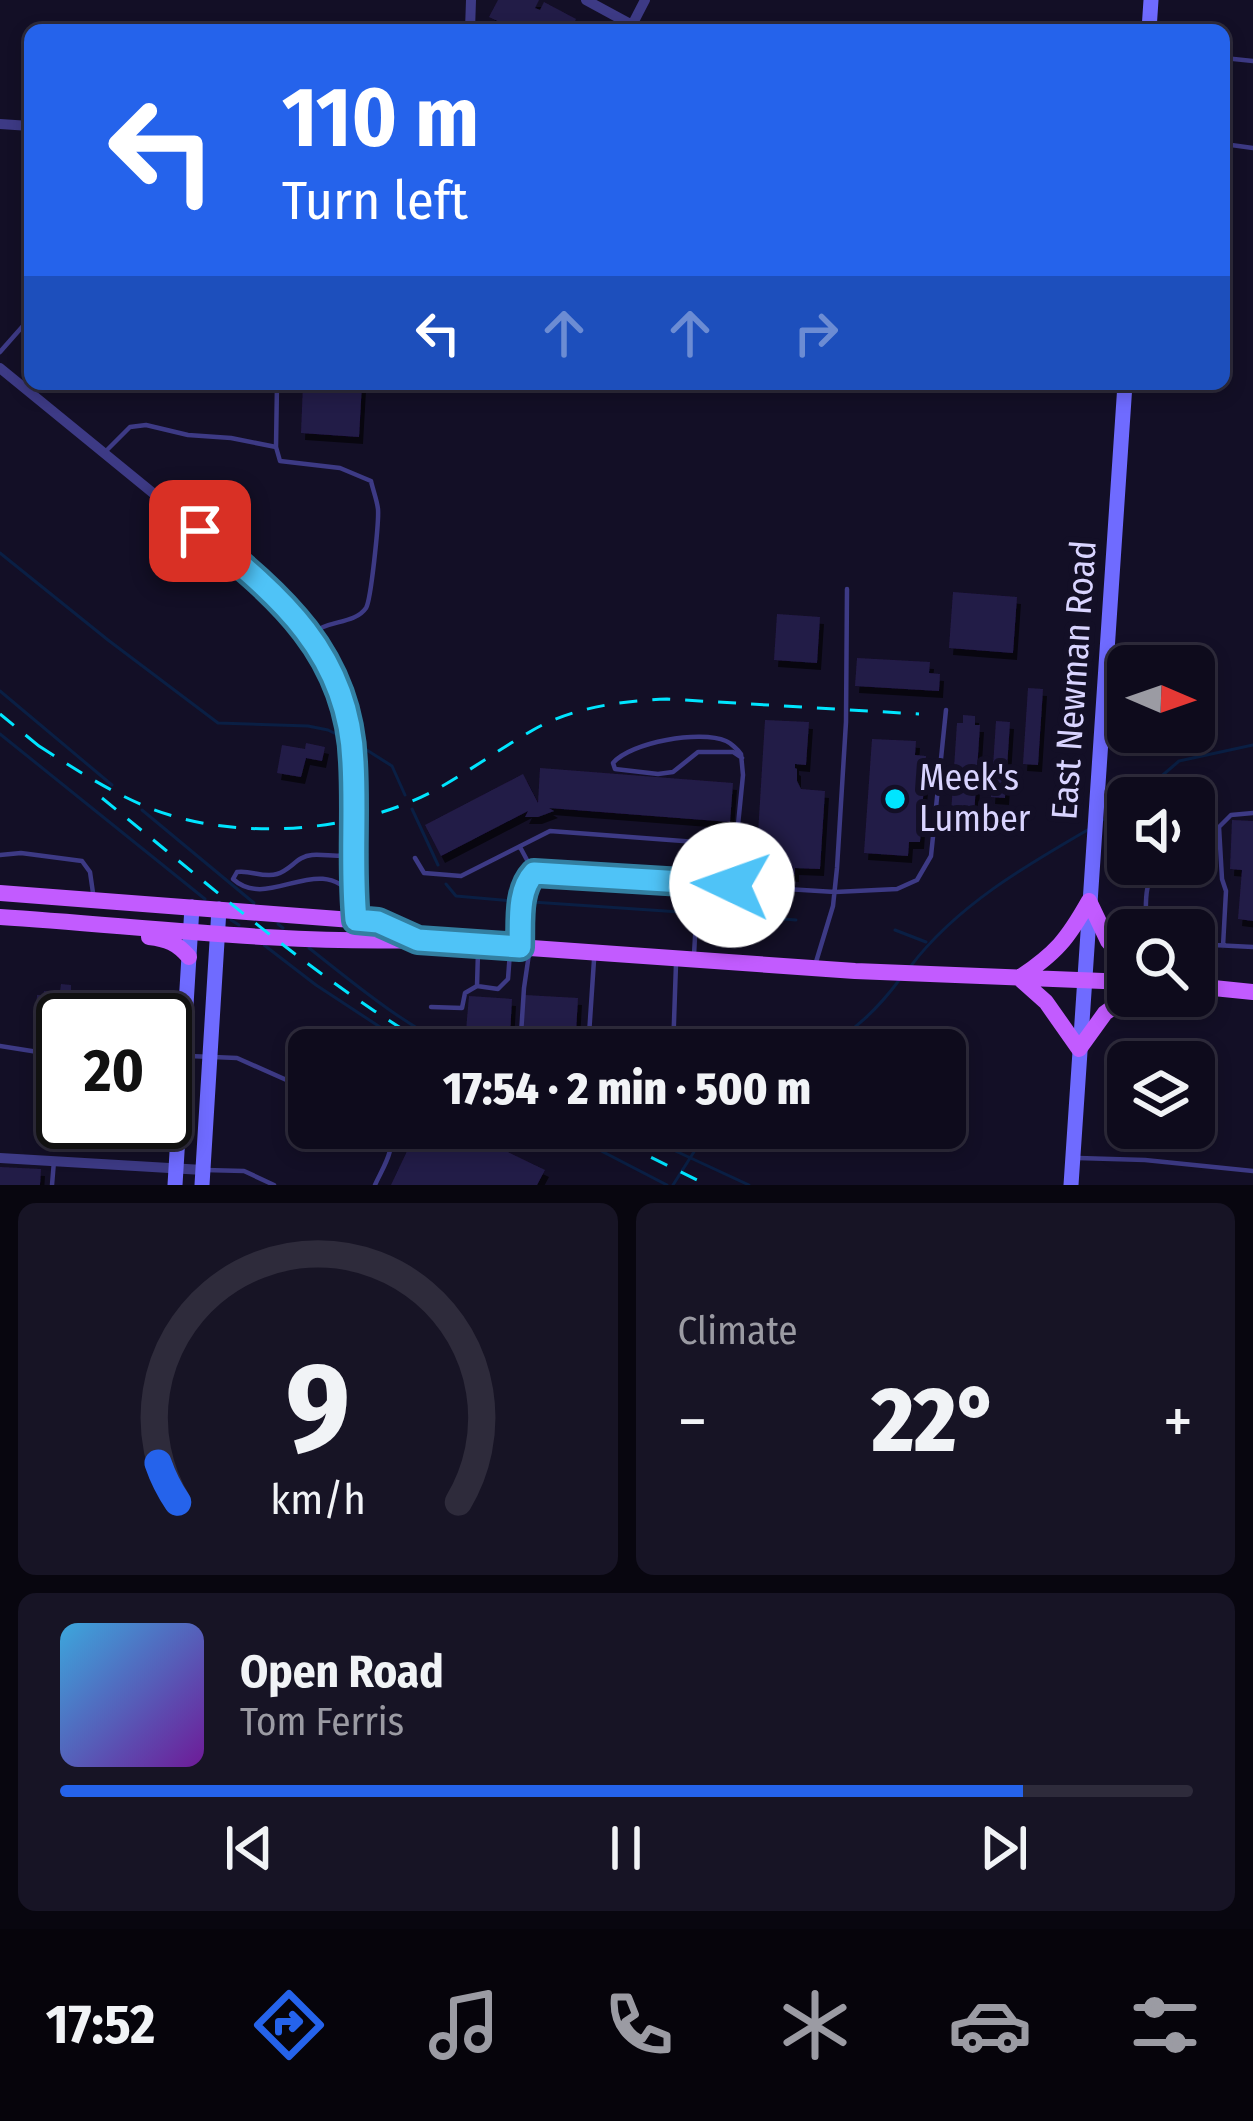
<!DOCTYPE html>
<html lang="en">
<head>
<meta charset="utf-8">
<style>
	body { margin:0; font-family:"Fira Sans Condensed",sans-serif; background:#171425; color:#f1f3f6; height:100vh; display:flex; flex-direction:column; font-size:45px; white-space:nowrap }
	* { box-sizing:border-box; margin:0 }
	p { font-size:39px; color:#9b9ba3 }
	.icon { flex:none; width:66px; height:66px; fill:none; stroke:currentColor; stroke-width:2; stroke-linecap:round; stroke-linejoin:round }
	.map { position:relative; height:1185px; overflow:hidden }
	.side { display:flex; flex-direction:column; gap:18px; padding:18px; background:#08060f; flex:1 }
	.side>* { flex:none }
	.top-card { position:absolute; left:24px; top:24px; width:1206px; height:366px; border-radius:18px; box-shadow:0 6px 18px #0003,0 0 0 3px #2e2b3b; background:#2563eb; color:#fff; overflow:hidden }
	.needle { width:78px; rotate:92deg }
	.buttons { position:absolute; left:1107px; top:645px; display:grid; gap:24px }
	.buttons a { display:grid; place-items:center; width:108px; height:108px; border-radius:18px; background:#0e0b1c; box-shadow:0 6px 18px #0003,0 0 0 3px #2e2b3b; font-size:60px }
	.speed { position:absolute; left:36px; top:993px; display:flex; gap:24px; font-size:60px; font-weight:700; text-align:center }
	.speed>* { display:grid; place-content:center; width:156px; height:156px; border-radius:50%; background:#0e0b1c; box-shadow:0 6px 18px #0003,0 0 0 3px #2e2b3b; line-height:1 }
	.speed .limit { border:6px solid #111; border-radius:18px; background:#fff; color:#111 }
	.pin { position:absolute; display:grid; place-items:center; width:102px; height:102px; color:#fff; margin:-51px; border-radius:24px; box-shadow:0 6px 18px #0006 }
	.me { position:absolute; width:132px; margin:-66px; rotate:273deg; stroke-linejoin:round; filter:drop-shadow(0 0 9px #0008) }
	.turn { display:flex; align-items:center; gap:42px; height:252px; padding:0 60px; font-size:54px }
	.turn .icon { width:156px; height:156px; stroke-width:2.5 }
	.turn b { display:block; font-size:84px; line-height:102px }
	.lanes { display:flex; align-items:center; height:114px; padding:0 60px; background:#0003; justify-content:center; gap:60px; direction:ltr }
	.lanes .off { opacity:.35 }
	.big { font-size:90px; font-weight:800; line-height:1.1 }
	.side .widget { flex:1; display:flex; flex-direction:column; justify-content:center; gap:18px; min-width:0; padding:0 42px; border-radius:18px; background:#171425 }
	.side .dial { align-items:center; gap:0 }
	.dial svg { height:312px; overflow:visible; fill:none; stroke:#2e2b3b; stroke-width:7; stroke-linecap:round; text-anchor:middle }
	.dial text { fill:#f1f3f6; stroke:none }
	.song { display:flex; align-items:center; gap:36px }
	.cover { width:144px; height:144px; border-radius:18px; background:linear-gradient(135deg,hsl(200 70% 55%),hsl(280 70% 35%)) }
	.played { height:12px; border-radius:6px; background:linear-gradient(90deg,#2563eb 85%,#2e2b3b 85%) }
	.keys { display:flex; justify-content:space-around; direction:ltr }
	.heat { display:flex; justify-content:space-between; align-items:center; font-size:66px; direction:ltr }
	.side .tiles { flex:1; display:grid; gap:18px; grid-template-columns:1fr 1fr }
	.widget:last-child { grid-column:span 2 }
	.trip { position:absolute; left:288px; top:1029px; width:678px; height:120px; border-radius:18px; background:#0e0b1c; box-shadow:0 6px 18px #0003,0 0 0 3px #2e2b3b; font-weight:800; line-height:120px; text-align:center }
	.tab-bar { display:flex; height:192px; justify-content:space-around; align-items:center; background:#06040b; color:#9b9ba3 }
	.tab-bar .icon { width:84px; height:84px }
	.tab-bar .selected { color:#2563eb }
	.tab-bar b { font-size:54px; color:#f1f3f6 }
	.map>svg:first-child { display:block }
</style>
</head>
<body>
<div class="map">
<svg width="1253" height="1185" viewBox="0 0 1253 1185">
	<defs>
		<filter id="shadow"><feDropShadow dx="4" dy="7" stdDeviation="0" flood-color="#0009"/></filter>
	</defs>
	<rect width="100%" height="100%" fill="#130f26"/>
	<g fill="none" stroke-linecap="round" stroke-linejoin="round">
		<path stroke="#0a1f44" stroke-width="3" d="M0,553l108,87 110,83 90,3 20,4 14,7
			M0,691l112,94
			M0,734l205,165
			M362,747l30,19 13,29
			M1136,798l43,-37 74,-16
			M412,809l26,56
			M142,810l112,93
			M1104,820l24,-15
			M446,884l10,12 57,5
			M532,902l148,10
			M725,915l71,5
			M231,920l8,5
			M278,924l5,4
			M895,930l31,12
			M264,945l52,40 99,65
			M309,948c47,37 94,77 149,102
			M910,967c46,-61 115,-101 181,-139
			M822,1050c33,-20 55,-40 78,-71
			M557,1128l110,57
			M626,1128l123,57
			M673,1185l36,-57"/>
	</g>
	<path fill="#241b47" filter="url(#shadow)" d="M498,0h41l-4,8 5,2 4,-8 32,17 -4,8 5,2 4,-7 16,8h-68l-5,-3 -2,3h-13l-4,-2 1,-3 -17,-8z
		M303,384h59l-3,53 -58,-4z
		M953,592l64,5 -4,56 -64,-5z
		M777,614l43,3 -3,46 -43,-3z
		M857,658l73,4 -1,11 11,1 -1,17 -84,-5z
		M1028,688l15,1 -5,76 -15,-1z
		M963,715l12,1v9h5l-6,91 -23,-2 6,-91h6z
		M765,720l44,2 -3,43 -11,-1v4l2,1v12l4,8 24,2 -5,78 -25,-1v7l-15,-1v-7l-24,-1z
		M996,721l14,1 -5,76 -14,-1z
		M872,739l44,2 -1,14 11,1 -6,86h-11l-1,14 -44,-3z
		M306,743l19,4 -3,14 -16,-3 -5,19 -24,-4 5,-28 23,4z
		M540,768l193,15 -3,39 -181,-14 5,3 -16,6h-13l3,-6 -87,45 -16,-31 98,-51 15,29z
		M1232,820l21,1v100l-15,-2 4,-49 -12,-1z
		M61,984l10,1v8l32,2 -1,21 -10,-1v5h-29v10l-22,-1v-6h-6l2,-28h6l1,-4 16,1z
		M525,995l53,3 -3,51 -53,-4z
		M469,996l43,3 -2,36 -44,-4z
		M418,1128h40l87,42 -8,15h-146z
		M0,1167l41,2 -1,16h-40z"/>
	<g fill="none" stroke-linecap="round" stroke-linejoin="round">
		<path stroke="#3d3a85" stroke-width="4.5" d="M1224,58l29,3
			M1224,144l29,4
			M0,352l30,-34
			M277,384l-1,63 4,14 60,7 31,13c2,9 6,19 7,28 1,13 -7,91 -12,99 -11,16 -37,12 -52,24
			M107,450l23,-23 16,-2 42,10 43,3 45,9
			M1219,827l3,52 4,12 -3,55
			M1194,843l25,-16 12,-12 22,-2
			M520,847l14,26
			M353,854c-15,4 -26,0 -41,1 -15,1 -21,15 -35,19 -14,4 -26,-4 -40,-2l-4,7c36,33 85,-29 121,18
			M0,855l21,-2 61,8 8,11 3,21
			M415,858l9,15 37,3 89,-45 186,14
			M732,885l11,-110 -2,-21c-3,-4 -10,-11 -15,-13 -26,-11 -95,1 -113,22l2,6 43,5 15,-2 25,-20h35l9,6
			M1154,930l-8,-5c0,-25 -3,-41 14,-61
			M520,939c2,-22 -2,-50 14,-66l301,19 62,-3 20,-9 14,-24 15,-146
			M1194,944l59,3
			M478,952l-1,34 21,3 10,-10 2,-27
			M694,955l4,-72
			M816,962l17,-56 4,-38 9,-146 1,-133
			M431,1007l31,1 3,-15 12,-7
			M0,1046l63,10
			M520,1050l4,-62 5,-34
			M588,1050l6,-90
			M616,1050l1,-19 57,1
			M673,1050l3,-86
			M189,1056l48,2 72,32
			M1078,1158l67,2 108,11
			M205,1170l39,1 30,14
			M52,1185l2,-24
			M375,1185c8,-18 23,-38 12,-57"/>
		<path stroke="#3d3a85" stroke-width="10" d="M586,0l46,25
			M630,29l15,-29
			M470,30l1,-30
			M0,124l30,2
			M0,368l263,215 48,52 23,44 17,56 5,185
			M0,1158l203,12"/>
		<path stroke="#6f6bff" stroke-width="15" d="M1149,30l2,-30
			M175,1185l17,-278
			M202,1185l17,-276
			M1071,1185l54,-801"/>
		<path stroke="#c25bff" stroke-width="16" d="M0,893l378,29 34,15
			M1089,901c-22,39 -33,52 -70,77l27,24 33,47 26,-36 24,-17
			M1089,901l19,40 20,23
			M0,917c139,9 279,27 418,23l437,31 273,11
			M149,937c18,2 28,6 40,20
			M1194,986l59,6"/>
		<path stroke="#00e5ff" stroke-width="3" stroke-dasharray="18 15" stroke-linecap="butt" d="M0,714l51,42
			M39,746c37,24 73,47 113,63 86,33 207,24 287,-21 32,-18 62,-40 94,-58 40,-23 89,-29 134,-31l252,15
			M102,798c109,88 214,182 335,252
			M592,1128l115,57"/>
	</g>
	<g fill="none" stroke-linecap="round" stroke-linejoin="round">
		<g stroke="#337fa1" stroke-width="30">
			<path id="route" d="M200,531c78,64 149,121 153,231 3,53 -2,106 3,158l22,2 40,18 102,7c1,-25 -3,-56 14,-74l198,12"/>
		</g>
		<use href="#route" stroke="#4fc3f7" stroke-width="21"/>
	</g>
	<circle fill="#00e5ff" stroke="#130f26" stroke-width="4.5" cx="895" cy="799" r="12"/>
	<g text-anchor="middle" dominant-baseline="central" stroke-width="12" stroke-linejoin="round" paint-order="stroke">
		<g font-size="36" fill="#d9d4ff" stroke="#130f26">
			<text transform="translate(1074 680) rotate(-86)">East Newman Road</text>
		</g>
		<g font-size="36" fill="#d9d4ff" stroke="#130f26" text-anchor="start">
			<text x="919" y="778">Meek's<tspan x="919" dy="41">Lumber</tspan></text>
		</g>
	</g>
</svg>
<div class="buttons">
<a><svg class="needle" viewBox="-14 -14 28 28"><path d="M0-13l5 13h-10z" fill="#e53935"/><path d="M0 13l5-13h-10z" fill="#9b9ba3"/></svg></a>
<a><svg class="icon" aria-label="sound" viewBox="0 0 24 24"><path d="M4 9h4l5-4v14l-5-4H4zM17 9q2 3 0 6"/></svg></a>
<a><svg class="icon" aria-label="search" viewBox="0 0 24 24"><circle cx="10" cy="10" r="6"/><path d="M15 15l6 6"/></svg></a>
<a><svg class="icon" aria-label="layers" viewBox="0 0 24 24"><path d="M12 4l9 5-9 5-9-5zM3 14l9 5 9-5"/></svg></a>
</div>
<div class="speed"><div class="limit">20</div></div>
<div class="pin" style="left:200px;top:531px;background:#d93025"><svg class="icon" aria-label="arrive" viewBox="0 0 24 24"><path d="M6 21V4h12l-3 4 3 4H6"/></svg></div>
<svg class="me" style="left:732px;top:885px" viewBox="-20 -20 40 40"><circle r="19" fill="#fff"/><path d="M0-13L10 11 0 6-10 11z" fill="#4fc3f7"/></svg>
<div class="trip">17:54 · 2 min · 500 m</div>
<div class="top-card">
<div class="turn"><svg class="icon" aria-label="left" viewBox="0 0 24 24"><path d="M17 20v-9H6M10 6l-5 5 5 5"/></svg><div><b>110 m</b>Turn left</div></div>
<div class="lanes"><svg class="icon" aria-label="left" viewBox="0 0 24 24"><path d="M17 20v-9H6M10 6l-5 5 5 5"/></svg><svg class="icon off" aria-label="ahead" viewBox="0 0 24 24"><path d="M12 20V5M6 11l6-6 6 6"/></svg><svg class="icon off" aria-label="ahead" viewBox="0 0 24 24"><path d="M12 20V5M6 11l6-6 6 6"/></svg><svg class="icon off" aria-label="right" viewBox="0 0 24 24"><path d="M7 20v-9h11M14 6l5 5-5 5"/></svg></div>
</div>
</div>
<section class="side">
<div class="tiles">
<div class="widget dial"><svg viewBox="0 0 100 80">
<path d="M14 69A42 42 0 1 1 86 69"/>
<path d="M14 69A42 42 0 0 1 9 59" stroke="#2563eb"/>
<text x="50" y="56" font-size="32" font-weight="700">9</text>
<text x="50" y="72" font-size="11">km/h</text>
</svg></div>
<div class="widget"><p>Climate</p>
<div class="heat"><a>−</a><b class="big">22°</b><a>+</a></div>
</div>
<div class="widget">
<div class="song"><i class="cover"></i><div><b>Open Road</b><p>Tom Ferris</p></div></div>
<div class="played"></div>
<div class="keys"><svg class="icon" aria-label="previous" viewBox="0 0 24 24"><path d="M18 5L8 12l10 7zM5 5v14"/></svg><svg class="icon" aria-label="pause" viewBox="0 0 24 24"><path d="M8 5v14M16 5v14"/></svg><svg class="icon" aria-label="next" viewBox="0 0 24 24"><path d="M6 5l10 7-10 7zM19 5v14"/></svg></div>
</div>
</div>
</section>
<nav class="tab-bar">
<b>17:52</b>
<svg class="icon selected" aria-label="directions" viewBox="0 0 24 24"><path d="M12 3l9 9-9 9-9-9zM9 14v-3h6M13 9l2 2-2 2"/></svg>
<svg class="icon" aria-label="music" viewBox="0 0 24 24"><path d="M9 18V5l10-2v13"/><circle cx="6" cy="18" r="3"/><circle cx="16" cy="16" r="3"/></svg>
<svg class="icon" aria-label="phone" viewBox="0 0 24 24"><path d="M5 4h4l2 5-3 2q2 4 5 5l2-3 5 2v4C11 20 4 13 5 4z"/></svg>
<svg class="icon" aria-label="climate" viewBox="0 0 24 24"><path d="M12 3v18M4 7l16 10M4 17L20 7"/></svg>
<svg class="icon" aria-label="car" viewBox="0 0 24 24"><path d="M5 17H2v-5l4-1 3-4h7l3 4 3 1v5h-3M9 17h6M6 11h13"/><circle cx="7" cy="17" r="2"/><circle cx="17" cy="17" r="2"/></svg>
<svg class="icon" aria-label="filters" viewBox="0 0 24 24"><path d="M4 7h16M4 17h16"/><circle cx="9" cy="7" r="2"/><circle cx="15" cy="17" r="2"/></svg>
</nav>
</body>
</html>
